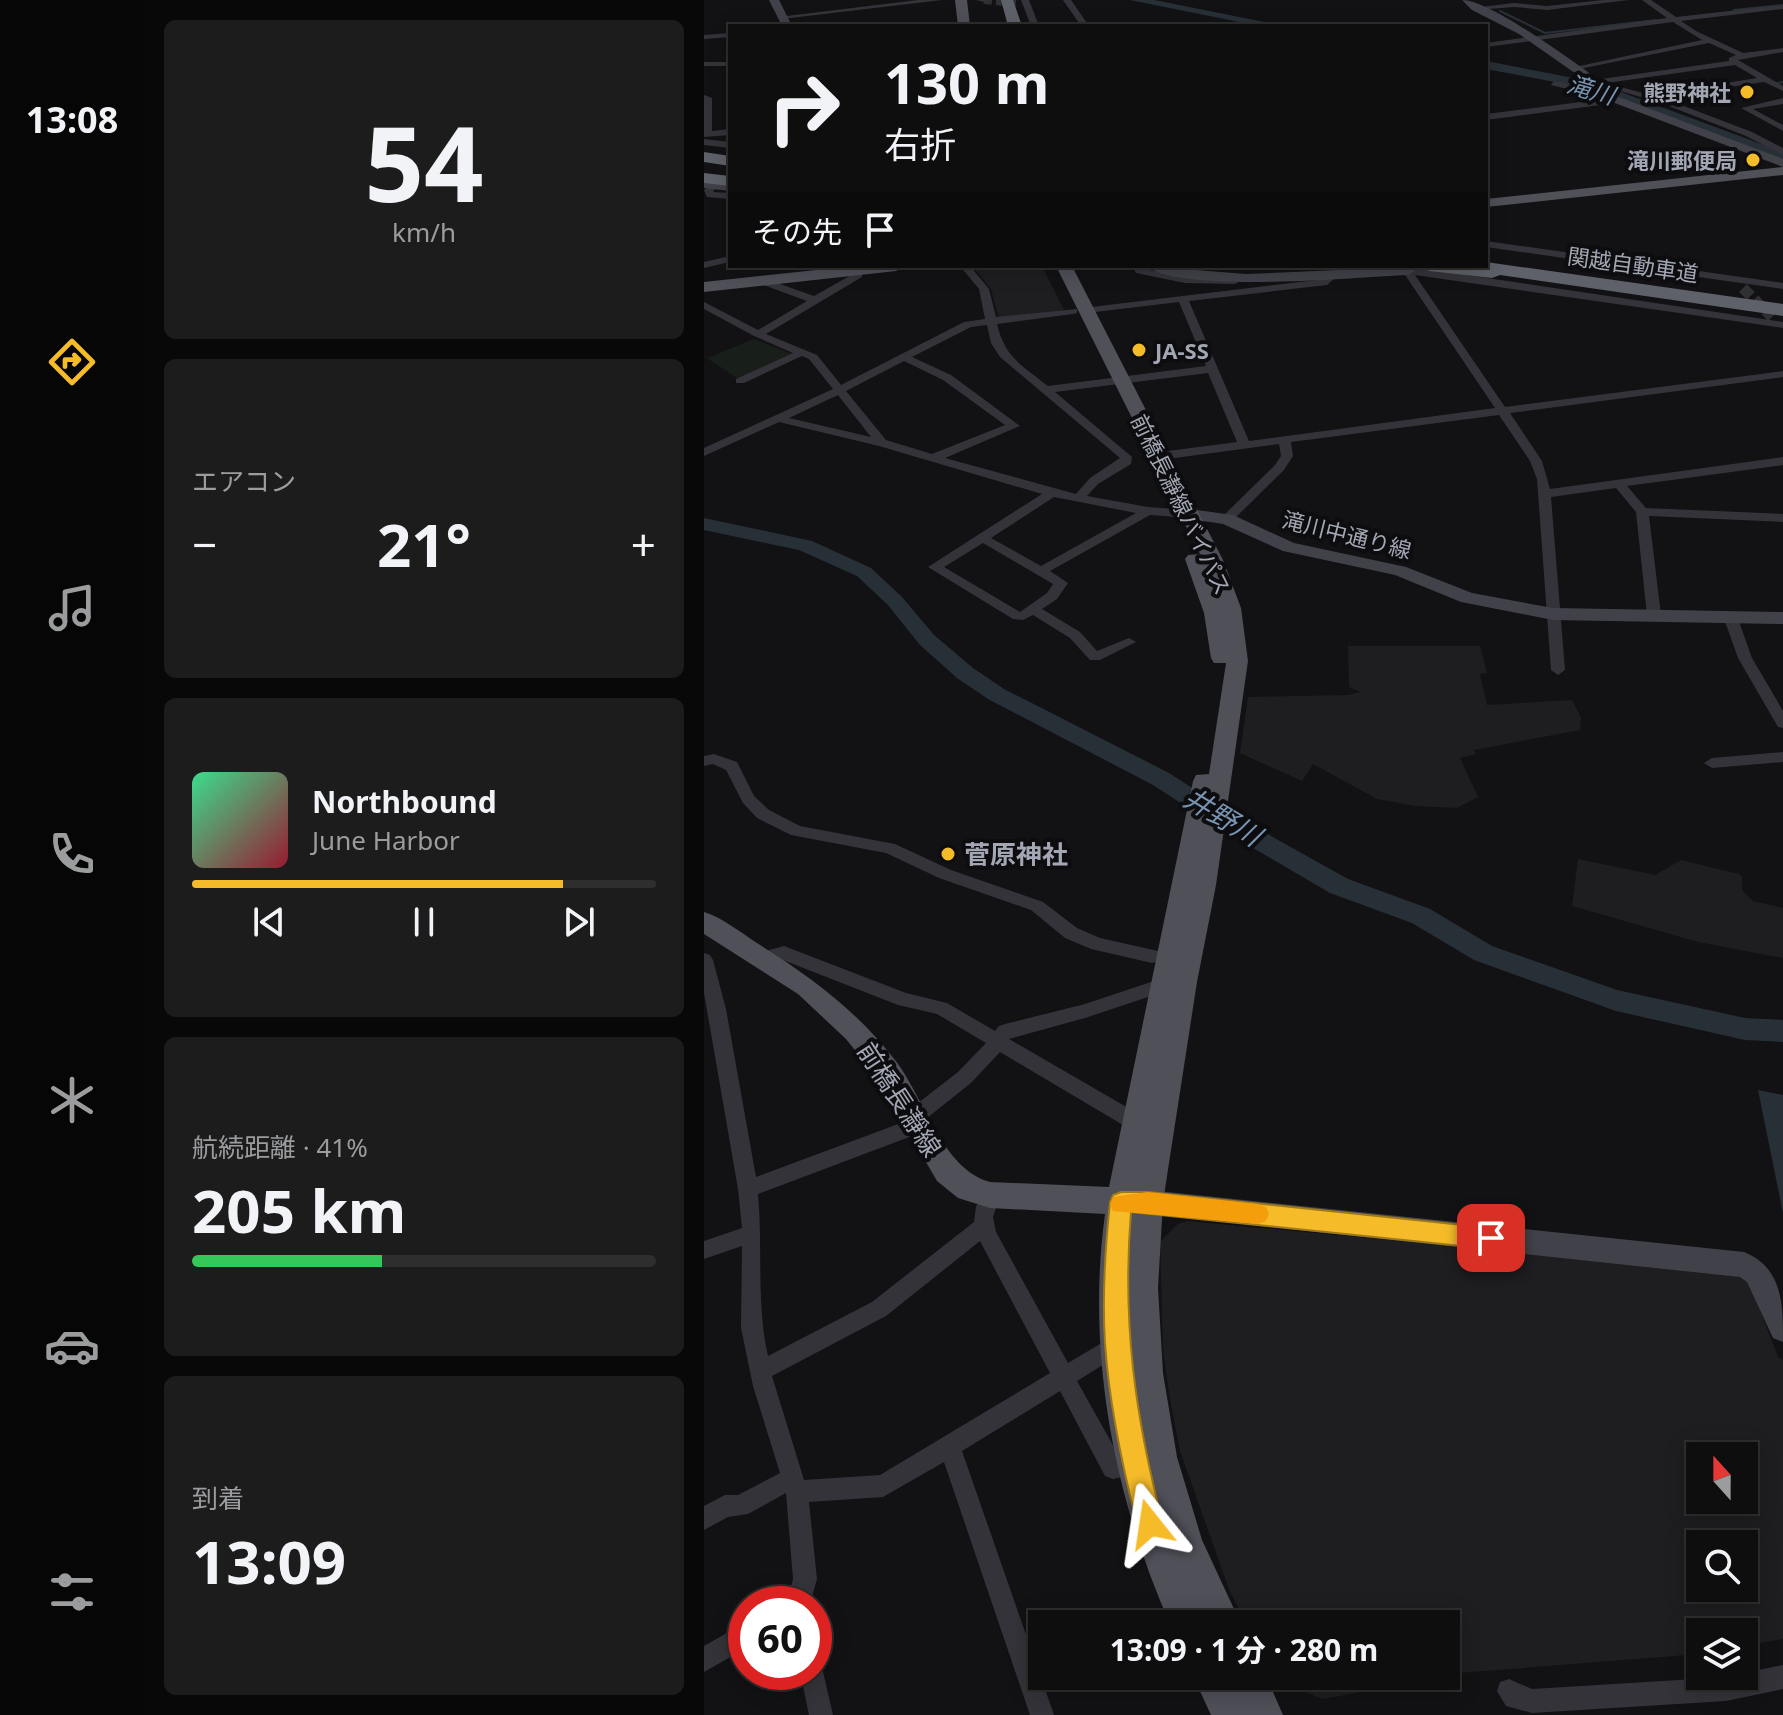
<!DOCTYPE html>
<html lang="ja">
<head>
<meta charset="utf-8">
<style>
	body { margin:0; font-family:"Noto Sans","Noto Sans JP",sans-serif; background:#1c1c1d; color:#f1f3f6; height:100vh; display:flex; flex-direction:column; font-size:30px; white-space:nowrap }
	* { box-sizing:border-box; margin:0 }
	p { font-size:26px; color:#9b9c9e }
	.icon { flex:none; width:44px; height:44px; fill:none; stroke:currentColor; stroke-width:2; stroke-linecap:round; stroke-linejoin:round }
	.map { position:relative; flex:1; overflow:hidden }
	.side { display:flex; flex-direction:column; gap:20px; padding:20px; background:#080808; width:560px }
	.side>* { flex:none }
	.top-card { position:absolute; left:24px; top:24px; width:760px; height:244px; border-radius:0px; box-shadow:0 4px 20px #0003,0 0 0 2px #2e2e2f; background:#0e0e0f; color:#f1f3f6; overflow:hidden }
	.needle { width:52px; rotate:339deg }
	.tools { position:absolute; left:982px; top:1442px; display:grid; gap:16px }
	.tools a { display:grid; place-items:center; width:72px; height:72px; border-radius:0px; background:#0e0e0f; box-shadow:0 4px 20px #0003,0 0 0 2px #2e2e2f; font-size:40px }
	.speed { position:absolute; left:24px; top:1586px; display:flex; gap:16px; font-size:40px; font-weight:700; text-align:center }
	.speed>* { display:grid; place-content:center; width:104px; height:104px; border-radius:50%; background:#0e0e0f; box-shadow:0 4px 20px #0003,0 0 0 2px #2e2e2f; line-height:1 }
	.speed .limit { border:12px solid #d22; background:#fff; color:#111 }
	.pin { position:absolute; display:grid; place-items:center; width:68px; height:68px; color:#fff; margin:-34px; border-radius:16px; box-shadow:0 4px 12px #0006 }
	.me { position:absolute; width:88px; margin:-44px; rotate:345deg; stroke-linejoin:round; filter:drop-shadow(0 0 6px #0008) }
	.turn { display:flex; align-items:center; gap:28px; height:168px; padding:0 24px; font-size:36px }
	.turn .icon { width:104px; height:104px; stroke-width:2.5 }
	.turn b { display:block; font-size:56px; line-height:68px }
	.then { display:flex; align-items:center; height:76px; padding:0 24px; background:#0003; gap:16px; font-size:30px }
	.big { font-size:60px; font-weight:700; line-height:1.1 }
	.side .card { flex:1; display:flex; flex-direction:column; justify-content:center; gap:12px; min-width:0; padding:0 28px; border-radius:12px; background:#1c1c1d }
	.side .dial { align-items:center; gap:0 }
	.dial b { font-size:104px; line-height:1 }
	.song { display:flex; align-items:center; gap:24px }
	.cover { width:96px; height:96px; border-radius:12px; background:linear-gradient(135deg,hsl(150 70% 55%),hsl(350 70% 35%)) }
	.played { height:8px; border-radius:4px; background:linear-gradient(90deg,#f5bb29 80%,#2e2e2f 80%) }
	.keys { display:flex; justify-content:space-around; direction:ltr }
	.heat { display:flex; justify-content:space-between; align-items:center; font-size:44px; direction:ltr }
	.charge { height:12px; border-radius:6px; background:linear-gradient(90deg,#34c759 41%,#2e2e2f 0) }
	.trip { position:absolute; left:324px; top:1610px; width:432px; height:80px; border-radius:0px; background:#0e0e0f; box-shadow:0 4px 20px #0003,0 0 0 2px #2e2e2f; font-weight:700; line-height:80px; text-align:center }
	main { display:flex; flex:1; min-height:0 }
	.tabs { display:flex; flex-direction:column; width:144px; justify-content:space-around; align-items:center; background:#060606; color:#9b9c9e }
	.tabs .icon { width:56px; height:56px }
	.tabs .selected { color:#f5bb29 }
	.tabs b { font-size:36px; color:#f1f3f6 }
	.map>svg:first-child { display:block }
</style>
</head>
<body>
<main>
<nav class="tabs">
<b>13:08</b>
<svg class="icon selected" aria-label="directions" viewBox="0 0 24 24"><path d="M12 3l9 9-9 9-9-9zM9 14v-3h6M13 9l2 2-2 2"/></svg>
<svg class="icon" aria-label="music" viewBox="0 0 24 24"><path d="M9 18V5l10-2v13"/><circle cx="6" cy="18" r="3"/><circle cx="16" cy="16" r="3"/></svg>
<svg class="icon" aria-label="phone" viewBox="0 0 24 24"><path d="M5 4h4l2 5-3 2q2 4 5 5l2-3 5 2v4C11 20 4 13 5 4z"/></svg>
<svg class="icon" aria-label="climate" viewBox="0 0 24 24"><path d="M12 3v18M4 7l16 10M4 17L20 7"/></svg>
<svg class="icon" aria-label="car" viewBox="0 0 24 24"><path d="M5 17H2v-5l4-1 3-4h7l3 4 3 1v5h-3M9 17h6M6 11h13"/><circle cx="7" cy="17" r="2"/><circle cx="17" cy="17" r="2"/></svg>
<svg class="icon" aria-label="filters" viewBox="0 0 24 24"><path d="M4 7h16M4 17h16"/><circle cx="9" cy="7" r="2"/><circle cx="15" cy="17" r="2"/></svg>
</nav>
<section class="side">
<div class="card dial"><b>54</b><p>km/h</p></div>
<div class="card"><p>エアコン</p>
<div class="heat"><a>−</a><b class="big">21°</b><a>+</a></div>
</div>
<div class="card">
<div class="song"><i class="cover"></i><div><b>Northbound</b><p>June Harbor</p></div></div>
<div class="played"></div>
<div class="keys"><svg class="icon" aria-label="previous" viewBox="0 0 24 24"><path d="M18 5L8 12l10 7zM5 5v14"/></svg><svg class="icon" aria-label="pause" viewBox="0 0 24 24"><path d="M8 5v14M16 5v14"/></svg><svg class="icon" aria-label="next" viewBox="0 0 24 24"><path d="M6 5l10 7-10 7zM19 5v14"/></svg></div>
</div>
<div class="card"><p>航続距離 · 41%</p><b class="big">205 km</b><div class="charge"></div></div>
<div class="card"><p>到着</p><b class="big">13:09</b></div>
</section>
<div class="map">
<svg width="1079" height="1715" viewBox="0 0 1079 1715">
	<rect width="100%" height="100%" fill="#121214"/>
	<path fill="#1e1e21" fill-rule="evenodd" d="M268,266h70l22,44 -65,9 -8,-30z
		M644,646h132l7,27 -7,1 7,31 85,-5 9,18 -1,12 -106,20 2,4 -16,4 18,39 -21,11 -42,-2 -38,-7 -64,-35 -11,17 -62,-28 8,-56 101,-2 11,-3 -11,-5z
		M874,859l77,16 26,-15 58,14 3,3v13l11,11 30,7v50l-85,-16 -126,-36z
		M483,1221l545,51 16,7 30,78 5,3v279l-39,7v-14h-44v22l-254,20v-50h-199l-17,-32 -50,-141 -10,-52 -7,-48 -3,-109 18,-18zM996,1456h44v44h-44zM996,1544h44v44h-44z
		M570,1676h152l-23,9 -81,14 -35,-15 -6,4z"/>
	<path fill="#181e19" d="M50,339l38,15 -54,25 -31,-21z"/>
	<path fill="#283037" d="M1054,1090l25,5v118z"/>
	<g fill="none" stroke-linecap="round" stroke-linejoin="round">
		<path stroke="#283037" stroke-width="2" d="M1030,10l49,-5
			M796,11l45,22 111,-13
			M1074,83l5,-1"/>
		<path fill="#283037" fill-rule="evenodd" d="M426,0h24l130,26h-25z
			M782,61l108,21 189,70v9l-196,-73 -101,-19z
			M0,518l108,23 59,27 31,29 32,38 39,33 31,21 165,84 68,44 111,62 82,30 62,37 125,44 128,28 38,2v22l-38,-2 -129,-29 -142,-51 -62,-37 -82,-30 -109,-64 -68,-44 -165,-86 -31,-21 -37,-33 -32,-40 -31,-29 -58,-26 -95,-20z"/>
		<path stroke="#2f3034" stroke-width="8" stroke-dasharray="8 4" stroke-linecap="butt" d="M280,0l33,3"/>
		<path stroke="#2f3034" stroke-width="11" stroke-dasharray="11 5" stroke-linecap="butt" d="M1039,288l29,29"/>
		<path fill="#333339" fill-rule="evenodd" d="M214,0h24l-160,19 -4,-2z
			M272,0h12l-4,2z
			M317,0h8l10,26h-8z
			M359,0h8l18,26h-8z
			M899,0h26l-82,10 -33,-3 -38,3 -4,-2 42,-5 33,3z
			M938,0h9l25,17 107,-12v4l-102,12 15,10 47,22 40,-5v4l-45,8 45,26v5l-19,-9 -104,15 92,35 31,16v7l-37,-19 -85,-33 -68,-20 8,-4 128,-18v-3l7,-3 -27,-12 -135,27 -4,-2 132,-28 -29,-18 -187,25v-4l181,-25zM1031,65l22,13 -107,17 -44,-12z
			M26,33v4l-26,2v-4z
			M0,62h26v4h-26z
			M850,81l52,12 1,2 -4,3 -52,-13z
			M0,95l8,3v33l18,-2v6l-26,2z
			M916,97l4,3 -1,2 -137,18v-6z
			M1079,98v6l-30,5 30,16v6l-42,-23z
			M0,139l26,3v6l-26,-3z
			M9,182l5,3 -5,7 17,1v6l-23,-2 -3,-7z
			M782,241l297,42v6l-297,-42z
			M26,256v6l-26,6v-6z
			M256,266h10l19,23 7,28 81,-8v4l-4,1 -76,10c8,34 25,41 51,62l158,-20 -27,-64 -92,11 -5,-3 1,-2 241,-29 5,-7h8v4l-10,9 -138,16 60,140 246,-33 -94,-139 5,-3 377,56v6l-368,-53 90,132 278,-36v6l-273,36 32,48 8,28 233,-32v8l-156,21 19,22 137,6v8l-134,-6 12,99 -7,4 -7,-4 -11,-103 -20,-24 -65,9 14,173 -7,5 -7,-5 -14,-191 -7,-18 -31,-46 -208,27 2,14 -9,14 -53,52h-8v-6l52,-51 6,-9 -2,-12 -119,16 -6,-4 6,-4 77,-10 -29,-69 -153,19 77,65 -1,7 -33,20 -11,12 61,11 42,3 6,4 -6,4 -40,-3 -100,56 18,12 -11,16 -15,10 38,23 17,19 32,-13 7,4 -36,18h-10l-20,-22 -37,-23 -10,5 -10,-1 -85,-52 114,-73 -163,-48 -100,-24 -75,34v-8l129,-59 -24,-30 -7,-3 -58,27h-8v-4l57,-26 -39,-17 -50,-27v-7l54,28 49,-29 -49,-18v-4h8l48,17 39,-22 1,-6h8v9l-96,57 51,21 24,30 123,-63 21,-3 -6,-30zM283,325l4,18 9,14 120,101 -30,20 -14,16 -131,-36 75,-32 -69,-51 -39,-18 59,-30zM200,361l39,19 62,45 -73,29 -46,-14 -40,-49zM134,395l33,42 -82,-19zM350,497l82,16 -95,53 -50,-28zM279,543l70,41 -6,9 -27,19 -76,-45z
			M428,266h10l2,3 41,8 50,1 5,3 -5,3 -50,-1 -49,-10z
			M1026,612l7,4 15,42 31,53v17l-5,-1 -40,-69 -15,-42z
			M1079,752v10l-71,6 -8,-5 8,-5z
			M10,754l23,8 17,34 15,14 31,16 95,18 56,26 92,32 34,26 23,10 58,13 2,5 -2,5 -6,2 -61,-14 -26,-11 -34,-28 -92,-32 -53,-25 -95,-18 -34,-17 -14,-15 -17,-33 -13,-6 -9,2v-10z
			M80,946l122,47 41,10 48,28 4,-5 6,-2 80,-20 78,-26 6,2 3,5 -3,5 -84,28 -76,21 133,77 2,6 -2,6 -7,2 -7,-2 -128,-76 -29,31 -44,35 3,6 -2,6 -170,64c5,54 -2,110 10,162l104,-54 102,-80 2,-15 7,-18 7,-3 7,3 3,6 -7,22 3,15 72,131 42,-25 7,-3 7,3 3,7 -3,7 -47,29 42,75 16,-3 8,3 3,8 -3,8 -30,7 -8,-3 -45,-85 -98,60 92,264h-24l-86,-253 -61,35 -74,5 8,77 -7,25h-24l7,-25 -7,-86 -38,21 -20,3 -24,13v-24l21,-11h13l42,-22 -27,-87 -12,-58 1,-82 -38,13v-18l38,-13 -4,-39 -34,-196v-40l6,2 3,5 13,49 30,168 153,-57 -2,-4 2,-6 49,-38 28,-29 -49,-29 -39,-9 -115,-45 -22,6 -6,-2 -3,-5 3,-5zM276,1241l70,132 -170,102 -76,5 -32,-104 114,-60z
			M42,1622v26l-42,24v-26z
			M110,1661l7,2 12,52h-24l-9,-43h14z
			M1079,1665v24l-57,12 -194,12 -26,-7 -9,-15 3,-9 9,-3 23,10 212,-13v-3z"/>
		<path fill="#414249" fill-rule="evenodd" d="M65,0h10l13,26h-10z
			M758,0c28,0 112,62 139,81l7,12 175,66v8l-184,-70 -7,-12 -73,-51 -47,-24z
			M0,180l26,3v8l-26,-3z
			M442,266l100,8 162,-7 7,4 -7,4c-51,2 -226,19 -262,-9z
			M486,509l43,6 61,28 112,24 66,26 81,15 230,4v12l-230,-4 -92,-18 -66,-27 -112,-24 -60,-27 -39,-6 -3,-4z
			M444,1190l596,62c39,16 39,52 39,90l-10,-4 -26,-56 -7,-5 -592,-63 -9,-3 -4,-9 4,-9z"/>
		<path fill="#4f5058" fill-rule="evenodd" d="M251,0h12l3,26h-12z
			M1079,167v8l-297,32v-8z
			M150,266h50l-8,5 -192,21v-10z
			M352,266h16l151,294 18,48 7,53 -32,224 -19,97 -34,220 -5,86 5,85 14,84 25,83 39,84h-71c-56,-127 -84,-271 -65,-410l-115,-6 -32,-10 -21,-17 -59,-102 -32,-40 -48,-45 -94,-60v-22c19,6 36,20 53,31 54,34 98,66 138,117 29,37 47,109 95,122l119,5 84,-406 3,-6 13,-1 17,-111h-12l-3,-5 -7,-45 -19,-54 3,-4 12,-1z
			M489,1676h73l17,39h-72z"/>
		<path fill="#5f616a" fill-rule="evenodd" d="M297,0h12l9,26h-14z
			M0,152l26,4v10l-26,-4z
			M0,173l26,3v10l-26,-3z
			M782,262l297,42v12l-283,-41 -8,3 -63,-7 -9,-5h66z"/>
	</g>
	<path fill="#f5bb29" stroke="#9f7a1b" stroke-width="2" d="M417,1192h27l343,36 8,3 3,7 -3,8 -8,3 -360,-37c-9,110 4,205 32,312l-3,9 -10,4 -9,-4 -4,-9c-15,-59 -28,-120 -32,-181 -3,-47 0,-94 5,-141l3,-7z"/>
	<path fill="#f59e0b" d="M444,1192l110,12 8,3 3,7 -3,7 -8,3 -145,-13 -3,-7 3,-7z"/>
	<g fill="#f5bb29" stroke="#0d0d0f" stroke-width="3">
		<circle cx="1043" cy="92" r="8"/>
		<circle cx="1049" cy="160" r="8"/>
		<circle cx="435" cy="350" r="8"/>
		<circle cx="244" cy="854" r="8"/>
	</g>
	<g text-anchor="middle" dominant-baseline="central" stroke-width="8" stroke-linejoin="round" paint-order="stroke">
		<g font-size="22" font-weight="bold" fill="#a3a7b4" stroke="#0d0d0f" text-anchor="end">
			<text x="1027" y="92">熊野神社</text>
			<text x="1033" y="160">滝川郵便局</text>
			<text x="451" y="350" text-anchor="start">JA-SS</text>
		</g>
		<g font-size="22" fill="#a3a7b4" stroke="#0d0d0f">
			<text transform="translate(929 264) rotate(8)">関越自動車道</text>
			<text transform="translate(478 504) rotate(64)">前橋長瀞線バイパス</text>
			<text transform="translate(643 534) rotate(14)">滝川中通り線</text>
		</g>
		<g font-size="24" font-style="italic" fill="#7994b1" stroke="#0d0d0f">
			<text transform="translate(887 89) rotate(16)">滝川</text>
		</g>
		<g font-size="26" font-weight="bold" fill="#a3a7b4" stroke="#0d0d0f" text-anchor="start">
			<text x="260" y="854">菅原神社</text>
		</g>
		<g font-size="26" fill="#a3a7b4" stroke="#0d0d0f">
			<text transform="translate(196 1099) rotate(57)">前橋長瀞線</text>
		</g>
		<g font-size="28" font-style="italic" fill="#7994b1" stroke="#0d0d0f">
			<text transform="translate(519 816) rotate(31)">井野川</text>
		</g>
	</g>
</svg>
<div class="tools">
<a><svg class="needle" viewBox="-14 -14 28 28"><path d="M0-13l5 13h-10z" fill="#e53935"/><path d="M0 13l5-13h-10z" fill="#9b9c9e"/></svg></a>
<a><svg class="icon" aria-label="search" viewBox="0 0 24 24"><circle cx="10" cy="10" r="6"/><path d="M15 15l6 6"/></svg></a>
<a><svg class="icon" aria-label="layers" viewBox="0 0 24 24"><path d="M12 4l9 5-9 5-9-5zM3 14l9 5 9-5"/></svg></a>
</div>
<div class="speed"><div class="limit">60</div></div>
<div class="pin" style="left:787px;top:1238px;background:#d93025"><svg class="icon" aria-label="arrive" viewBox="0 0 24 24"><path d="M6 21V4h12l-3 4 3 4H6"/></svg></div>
<svg class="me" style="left:446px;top:1524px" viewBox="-20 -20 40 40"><path d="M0-17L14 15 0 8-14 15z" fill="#f5bb29" stroke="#fff" stroke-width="4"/></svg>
<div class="trip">13:09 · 1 分 · 280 m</div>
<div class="top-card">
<div class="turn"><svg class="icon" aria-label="right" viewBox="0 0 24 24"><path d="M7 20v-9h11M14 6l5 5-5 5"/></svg><div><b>130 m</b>右折</div></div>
<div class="then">その先<svg class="icon" aria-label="arrive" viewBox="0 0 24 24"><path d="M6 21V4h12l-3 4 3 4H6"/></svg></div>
</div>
</div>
</main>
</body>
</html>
